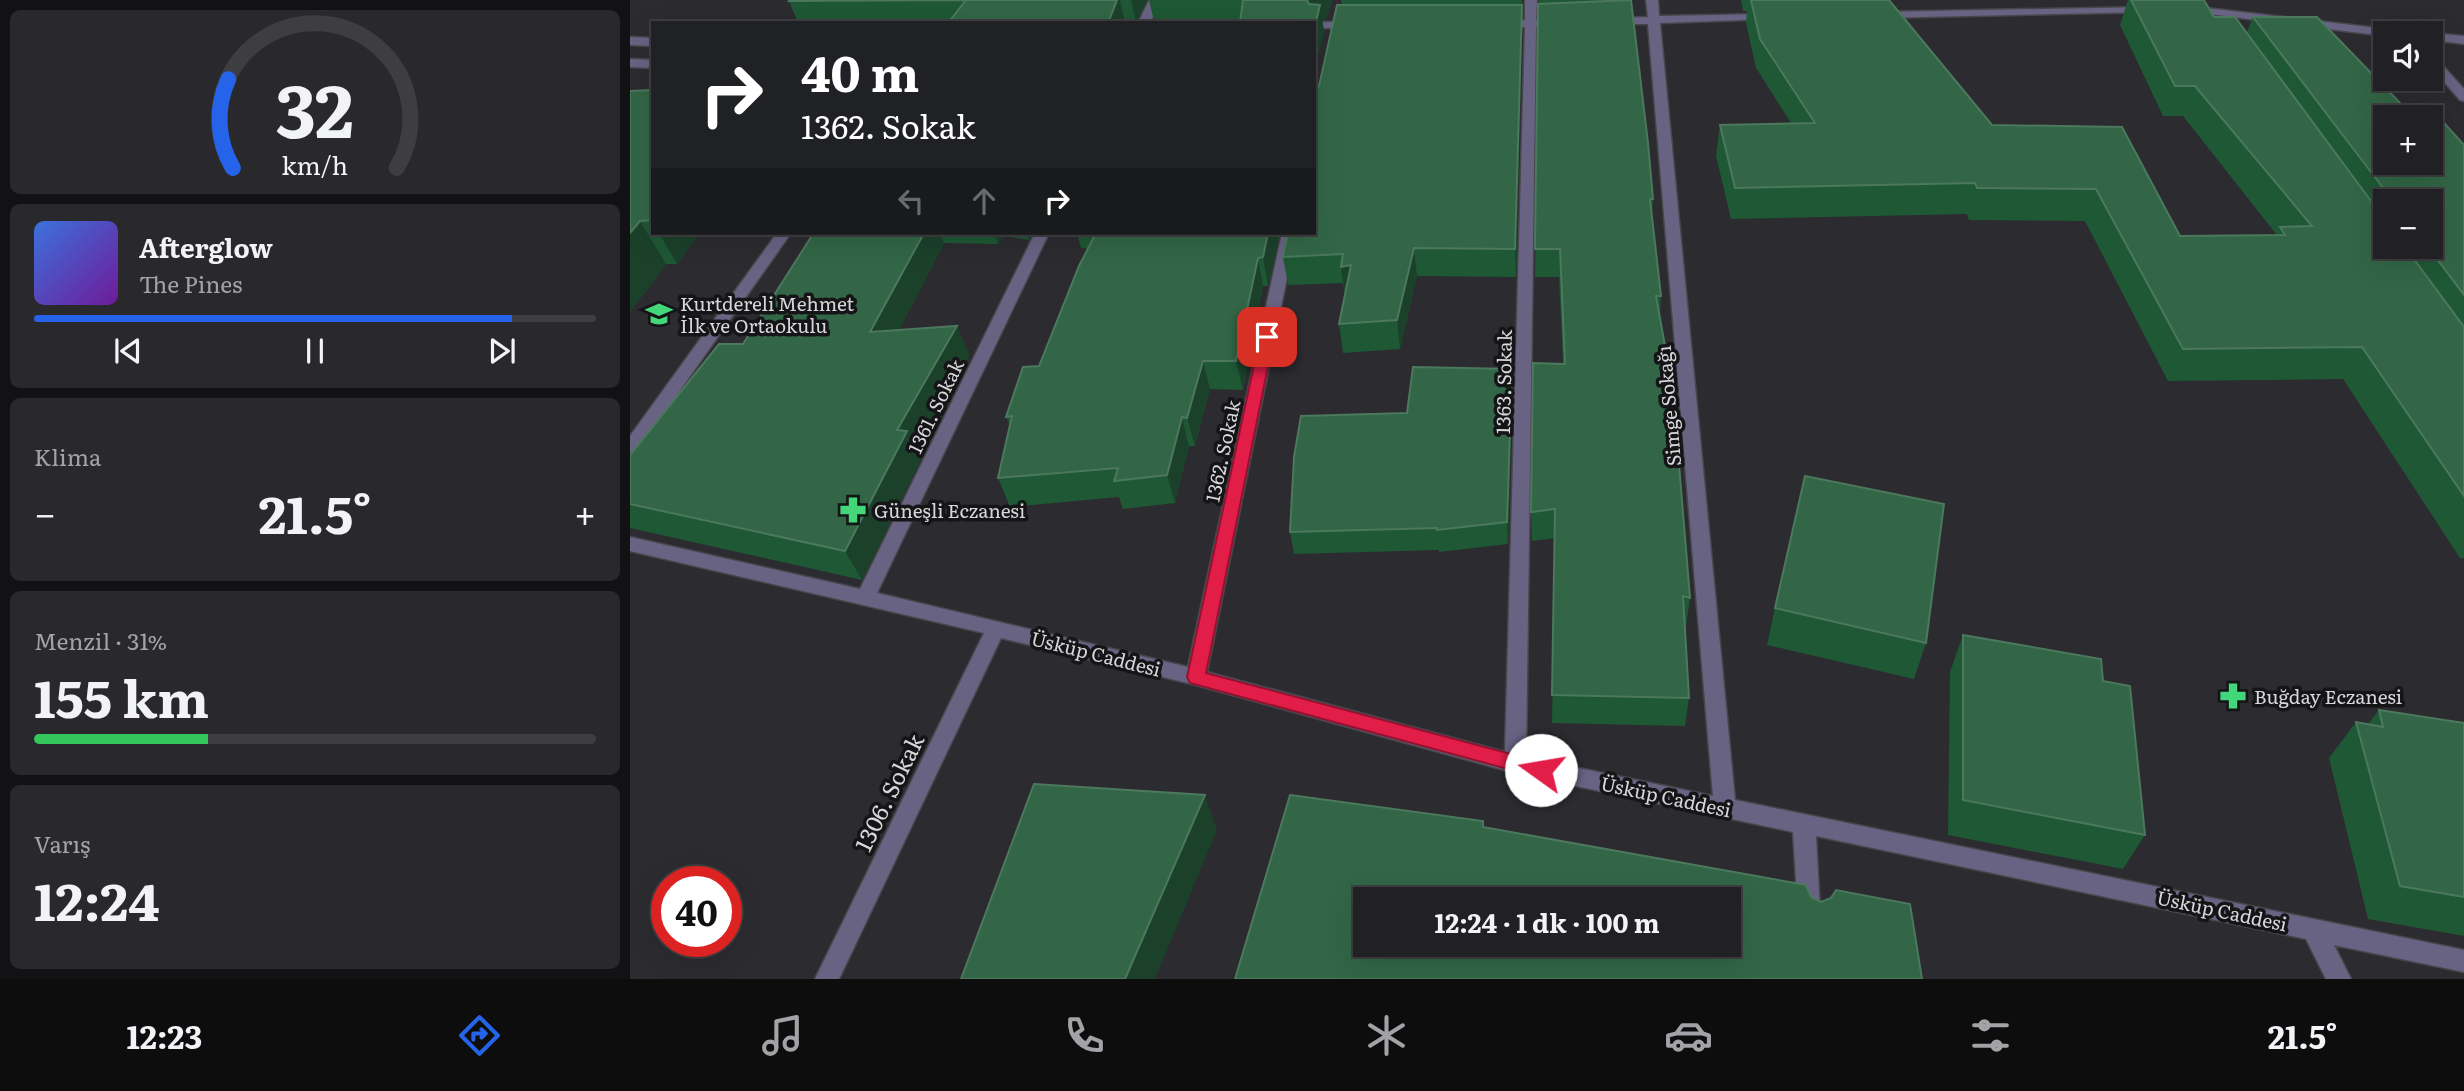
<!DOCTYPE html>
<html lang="tr">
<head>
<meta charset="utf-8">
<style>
	body { margin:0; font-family:Literata,serif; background:#29282c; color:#f1f3f6; height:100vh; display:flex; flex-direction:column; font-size:26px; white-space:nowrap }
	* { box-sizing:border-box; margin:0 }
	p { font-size:23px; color:#a2a3a6 }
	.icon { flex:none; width:38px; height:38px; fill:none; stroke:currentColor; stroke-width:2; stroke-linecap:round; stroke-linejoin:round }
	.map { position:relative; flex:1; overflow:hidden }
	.details { display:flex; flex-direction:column; gap:10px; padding:10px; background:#121214; width:630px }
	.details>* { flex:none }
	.guide { position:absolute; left:21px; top:21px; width:665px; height:214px; border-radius:0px; box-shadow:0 7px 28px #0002,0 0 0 2px #3e3e41; background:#202124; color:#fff; overflow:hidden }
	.buttons { position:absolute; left:1743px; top:21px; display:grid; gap:14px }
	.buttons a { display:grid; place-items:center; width:70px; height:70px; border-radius:0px; background:#212024; box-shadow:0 7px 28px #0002,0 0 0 2px #3e3e41; font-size:35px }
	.speed { position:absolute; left:21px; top:866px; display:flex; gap:14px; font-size:35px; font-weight:700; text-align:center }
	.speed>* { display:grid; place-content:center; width:91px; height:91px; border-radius:50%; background:#212024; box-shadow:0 7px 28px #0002,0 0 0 2px #3e3e41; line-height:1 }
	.speed .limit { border:10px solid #d22; background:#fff; color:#111 }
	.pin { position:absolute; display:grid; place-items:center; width:60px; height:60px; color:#fff; margin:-30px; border-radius:14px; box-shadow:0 4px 10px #0006 }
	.me { position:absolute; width:77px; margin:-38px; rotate:283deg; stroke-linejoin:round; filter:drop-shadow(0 0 5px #0008) }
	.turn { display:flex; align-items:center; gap:24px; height:147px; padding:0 35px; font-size:32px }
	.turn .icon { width:91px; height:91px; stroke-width:2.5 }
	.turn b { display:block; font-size:49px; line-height:60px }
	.lanes { display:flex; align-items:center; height:66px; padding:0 35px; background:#0003; justify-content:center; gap:35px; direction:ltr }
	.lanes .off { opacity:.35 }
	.big { font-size:52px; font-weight:700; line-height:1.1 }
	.details .widget { flex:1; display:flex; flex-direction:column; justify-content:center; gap:10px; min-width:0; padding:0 24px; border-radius:10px; background:#29282c }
	.details .dial { align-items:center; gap:0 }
	.dial svg { height:182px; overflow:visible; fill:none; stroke:#3e3e41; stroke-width:7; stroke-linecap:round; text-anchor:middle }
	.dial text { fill:#f1f3f6; stroke:none }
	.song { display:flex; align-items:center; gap:21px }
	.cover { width:84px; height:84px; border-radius:10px; background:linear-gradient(135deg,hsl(220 70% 55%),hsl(280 70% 35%)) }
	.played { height:7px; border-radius:4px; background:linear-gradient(90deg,#2563eb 85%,#3e3e41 85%) }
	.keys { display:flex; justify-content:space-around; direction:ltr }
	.heat { display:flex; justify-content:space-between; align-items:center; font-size:38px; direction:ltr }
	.charge { height:10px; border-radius:5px; background:linear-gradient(90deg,#34c759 31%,#3e3e41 0) }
	.trip { position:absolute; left:723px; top:887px; width:388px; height:70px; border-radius:0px; background:#212024; box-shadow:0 7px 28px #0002,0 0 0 2px #3e3e41; font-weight:700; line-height:70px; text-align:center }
	.tabs { display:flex; height:112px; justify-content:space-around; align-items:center; background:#0d0d0e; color:#a2a3a6 }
	.tabs .icon { width:49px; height:49px }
	.tabs .selected { color:#2563eb }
	.tabs b { font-size:32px; color:#f1f3f6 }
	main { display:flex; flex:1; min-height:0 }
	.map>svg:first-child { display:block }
</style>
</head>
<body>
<main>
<section class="details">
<div class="widget dial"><svg viewBox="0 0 100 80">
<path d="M14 69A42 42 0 1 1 86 69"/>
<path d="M14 69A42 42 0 0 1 12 30" stroke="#2563eb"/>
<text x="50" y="56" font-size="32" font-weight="700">32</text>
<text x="50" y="72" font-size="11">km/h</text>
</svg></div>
<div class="widget">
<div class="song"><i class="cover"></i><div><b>Afterglow</b><p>The Pines</p></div></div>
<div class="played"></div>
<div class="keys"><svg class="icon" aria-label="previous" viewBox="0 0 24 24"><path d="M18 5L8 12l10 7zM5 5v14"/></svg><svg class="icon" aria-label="pause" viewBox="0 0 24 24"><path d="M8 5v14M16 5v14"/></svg><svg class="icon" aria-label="next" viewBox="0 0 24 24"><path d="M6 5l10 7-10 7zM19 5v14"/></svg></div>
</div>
<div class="widget"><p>Klima</p>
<div class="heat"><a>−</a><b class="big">21.5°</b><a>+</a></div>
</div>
<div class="widget"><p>Menzil · 31%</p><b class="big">155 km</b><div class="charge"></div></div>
<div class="widget"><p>Varış</p><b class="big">12:24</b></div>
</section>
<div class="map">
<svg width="1834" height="979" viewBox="0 0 1834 979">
	<rect width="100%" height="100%" fill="#2c2b30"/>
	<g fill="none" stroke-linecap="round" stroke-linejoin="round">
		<g stroke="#47464b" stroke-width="3">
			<path id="minor" d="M519,0h12l-11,23h-12z
				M895,0h12l-1,20h23l6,3 -6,3 -23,1 -10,730 187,39 -65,-772h-36l-6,-3 6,-3 36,-1 -2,-17h12l1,16 110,-2 6,3 -2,2 -113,4 75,777 729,150v22l-130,-27 17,34h-25l-20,-40 -490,-103 4,76 -3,8 -8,3 -8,-3 -3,-8 -5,-80 -278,-59 -319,-88 -195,-47 -162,341h-24l169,-346 -354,-82v-14l230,52 175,-356h14l-172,360 311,74 94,-434h14l-89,439 298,80 20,-725h-25l-6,-3 6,-3 25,-1z
				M1559,6l197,23 6,4h-7v3l-200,-25 -2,-2z
				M1517,7l6,3 -2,2 -273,6 -6,-3 6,-3z
				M684,22h42l6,3 -6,3h-42v-5h-4z
				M1801,33l33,3v8l-33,-4z
				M0,37l23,1v8l-23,-1z
				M1801,56l4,1 29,32v12l-4,-1 -29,-33z
				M0,59l23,1v8l-23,-1z
				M147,233h14l-155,220 -6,2v-19z"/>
		</g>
		<use href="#minor" fill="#686383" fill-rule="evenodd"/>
	</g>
	<path fill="#1e5834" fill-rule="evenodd" d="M160,0h358l-12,22h-11v1h-327l-9,-22z
		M519,0h183l-6,19h-4l2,12 -10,40v-48l-160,-2z
		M711,0h181l-6,277 -99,-1 -17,73 -57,4 -4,-29 6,-29 -2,-12 -55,2 -5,-28 36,-171 23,-81z
		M909,0h90l24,199 -1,16 9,81 -1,18 30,284 -4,28h-2l5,72 -4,28 -133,-3 3,-185 -23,3 -1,-29 32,-148 -4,-87h-24z
		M1111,0h148l103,125 188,111 96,-1v-1l-93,-118h-20l-43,-91 8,-25h76l10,17 33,15 6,-15 148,87 63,41v413h-4l-117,-179 -175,2 -83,-160 -116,-1 -2,-6 -236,5 -15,-63 4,-31 71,-2 -35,-55 -10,-45 1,-12h-4zM1755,201h46v46h-46z
		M23,90v143h47l-23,31h-11l-36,48v-221z
		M205,233h197l-3,7 -24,-4 -7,8 -54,-1 -45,87 58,-4 12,29 -53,94 5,10 -59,121 -232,-52v-73l113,-111z
		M447,233h203l-12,53h-5l-20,104 -33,-1 -15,57h-6l-14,57 -52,6 -4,-12 -109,10 -12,-29 12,-52 -4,-9 33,-51 49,-117 -7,-1z
		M882,391l-4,153 -69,8v-2l-145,4 -4,-22 117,-119z
		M1145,608l151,35 -12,36 -147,-34z
		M1333,635l140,46 42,154 -22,34 -175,-34 2,-163z
		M1749,710l85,13v213l-96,-17 -39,-161 27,-36 12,2z"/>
	<path fill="#1b412b" d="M487,0h3l5,23h-17z
		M501,0h17l-12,22z
		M675,0h27l-6,19h-4l2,12 -10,40v-41z
		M892,5v26l-6,246 -1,-28z
		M10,221l26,43 -36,48v-79z
		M29,233h41l-23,31z
		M294,233h16l4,10 -61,118 -13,-29z
		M364,233h10l1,3 -7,8z
		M397,233h5l-3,7z
		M638,233h12l-12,53 -5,-29z
		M784,248l3,28 -17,73 -3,-29z
		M628,258l5,28 -20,104 -7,-29z
		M721,265l-6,30 -4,-28z
		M327,326l12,29 -53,94 5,10 -59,121 -17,-29 52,-121z
		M573,361l7,28 -15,57 -8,-28z
		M882,369v22l-4,153 -1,-22z
		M552,417l7,29 -14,57 -8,-28z
		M575,795l12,35 -62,149h-30z"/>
	<path fill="#326646" stroke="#4c785d" stroke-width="2" fill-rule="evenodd" d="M160,0h327l-9,23h-160l18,-23 -177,1z
		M613,0h64l2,4 11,1 -6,25v-7h-74z
		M1001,0l17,143 5,56h-3l11,97h-5l15,83 7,73 12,146 -7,-2 6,102 -137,-3 3,-186 -24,3 2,-149 32,1 -5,-115h-25l3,-245z
		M1121,0h138l103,125 130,2 58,109 105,-1 -5,-8 32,-1 -117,-140h-20l-44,-86h73l10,17h21l150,203v27h20l59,80v169l-102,-149 -179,2 -87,-160 -119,-1 -2,-5 -240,5 -15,-63 95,-2 -55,-84z
		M707,5h185l-7,244 -101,-1 -17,72 -58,4 12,-59 -10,2 2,-13 -60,3 5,-24h26v-144l5,-3z
		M1623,17h64l84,87 27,1 36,40v150l-36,-48h3v-46h-38zM1755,117h46v46h-46z
		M23,90v129l-1,1 -12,1 -10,12v-142z
		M205,233h89l-54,99 87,-6 -60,104 10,1 -62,120 -215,-47v-49l89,-111h24l70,-110z
		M466,233h172l-5,24 -5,1 -22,103h-33l-16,57 -5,-1 -15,58 -53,6 4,-13 -120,10 14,-62 -6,1 17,-50 16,-1 40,-100z
		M783,367l99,2 -5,153 -70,8v-2l-147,4 4,-75 7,-41 106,-3z
		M1175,476l139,28 -18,139 -151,-35z
		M1333,635l138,24 2,22 27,5 15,149 -182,-35z
		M1749,710l85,13v174l-64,-11 -44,-164 27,5z
		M404,784l171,11 -80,184h-164z
		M660,795l193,26v6l323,58 5,12 10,5 10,-4 5,-8 74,14 12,75h-687zM735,900h364v45h-364z"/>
	<path fill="#e11d48" stroke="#92132f" stroke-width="2" d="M637,333l7,4 -68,336 335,89 7,2 3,6 -3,6 -7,2 -351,-95 -3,-6 73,-340z"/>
	<defs>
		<g id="school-bare" transform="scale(2.1)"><path d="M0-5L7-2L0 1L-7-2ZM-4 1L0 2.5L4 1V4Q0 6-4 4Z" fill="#44d77a" stroke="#151416" stroke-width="2.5" paint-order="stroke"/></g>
		<g id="pharmacy-bare" transform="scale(2.1)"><path d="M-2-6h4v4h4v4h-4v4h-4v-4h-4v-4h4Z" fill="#44d77a" stroke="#151416" stroke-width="2.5" paint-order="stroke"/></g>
	</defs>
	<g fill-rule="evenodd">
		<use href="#school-bare" x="29" y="314"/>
		<use href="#pharmacy-bare" x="223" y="510"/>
		<use href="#pharmacy-bare" x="1603" y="696"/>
	</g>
	<g text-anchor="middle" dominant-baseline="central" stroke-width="7" stroke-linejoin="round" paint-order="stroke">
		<g font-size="19" fill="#d7d6d9" stroke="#151416" text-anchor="start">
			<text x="50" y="303">Kurtdereli Mehmet<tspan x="50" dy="22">İlk ve Ortaokulu</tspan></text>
			<text x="244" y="510">Güneşli Eczanesi</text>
			<text x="1624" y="696">Buğday Eczanesi</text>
		</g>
		<g font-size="19" fill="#d7d6d9" stroke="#151416">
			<text transform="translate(873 382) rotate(-89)">1363. Sokak</text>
			<text transform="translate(305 406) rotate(-64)">1361. Sokak</text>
			<text transform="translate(1038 406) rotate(-95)">Simge Sokağı</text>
			<text transform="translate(592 451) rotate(-78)">1362. Sokak</text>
			<text transform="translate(466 653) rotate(14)">Üsküp Caddesi</text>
			<text transform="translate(1036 796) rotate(12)">Üsküp Caddesi</text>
			<text transform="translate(1592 910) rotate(12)">Üsküp Caddesi</text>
		</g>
		<g font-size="23" fill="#d7d6d9" stroke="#151416">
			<text transform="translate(258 792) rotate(-64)">1306. Sokak</text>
		</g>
	</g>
</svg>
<div class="buttons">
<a><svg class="icon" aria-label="sound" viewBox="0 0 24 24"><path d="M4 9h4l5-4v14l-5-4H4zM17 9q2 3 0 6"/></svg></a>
<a>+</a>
<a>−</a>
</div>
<div class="speed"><div class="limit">40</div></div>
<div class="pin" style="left:637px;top:337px;background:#d93025"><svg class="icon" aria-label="arrive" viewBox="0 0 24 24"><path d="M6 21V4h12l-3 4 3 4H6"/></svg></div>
<svg class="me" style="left:911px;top:770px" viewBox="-20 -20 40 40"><circle r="19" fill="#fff"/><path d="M0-13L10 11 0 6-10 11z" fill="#e11d48"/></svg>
<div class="trip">12:24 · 1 dk · 100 m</div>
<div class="guide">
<div class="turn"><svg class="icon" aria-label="right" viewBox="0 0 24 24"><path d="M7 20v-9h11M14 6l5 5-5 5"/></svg><div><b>40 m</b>1362. Sokak</div></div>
<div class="lanes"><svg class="icon off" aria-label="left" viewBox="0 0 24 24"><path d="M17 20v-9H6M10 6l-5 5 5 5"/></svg><svg class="icon off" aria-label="ahead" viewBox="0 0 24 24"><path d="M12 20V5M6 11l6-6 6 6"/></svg><svg class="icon" aria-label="right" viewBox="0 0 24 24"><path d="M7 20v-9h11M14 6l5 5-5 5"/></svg></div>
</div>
</div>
</main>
<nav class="tabs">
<b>12:23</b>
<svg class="icon selected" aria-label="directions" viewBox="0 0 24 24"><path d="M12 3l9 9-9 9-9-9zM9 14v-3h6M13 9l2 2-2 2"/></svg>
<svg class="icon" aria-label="music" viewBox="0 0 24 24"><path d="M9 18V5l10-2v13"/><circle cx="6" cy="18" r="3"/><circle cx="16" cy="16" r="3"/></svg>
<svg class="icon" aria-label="phone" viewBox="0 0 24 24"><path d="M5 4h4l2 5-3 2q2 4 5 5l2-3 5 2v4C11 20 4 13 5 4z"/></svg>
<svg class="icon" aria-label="climate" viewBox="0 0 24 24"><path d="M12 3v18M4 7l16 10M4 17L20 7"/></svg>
<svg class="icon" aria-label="car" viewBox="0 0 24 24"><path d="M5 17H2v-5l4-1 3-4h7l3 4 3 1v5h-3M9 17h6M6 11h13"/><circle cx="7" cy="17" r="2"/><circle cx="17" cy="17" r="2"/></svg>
<svg class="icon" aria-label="filters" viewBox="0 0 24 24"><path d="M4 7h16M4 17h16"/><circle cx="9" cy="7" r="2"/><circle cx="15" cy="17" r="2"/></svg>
<b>21.5°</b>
</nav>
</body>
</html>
